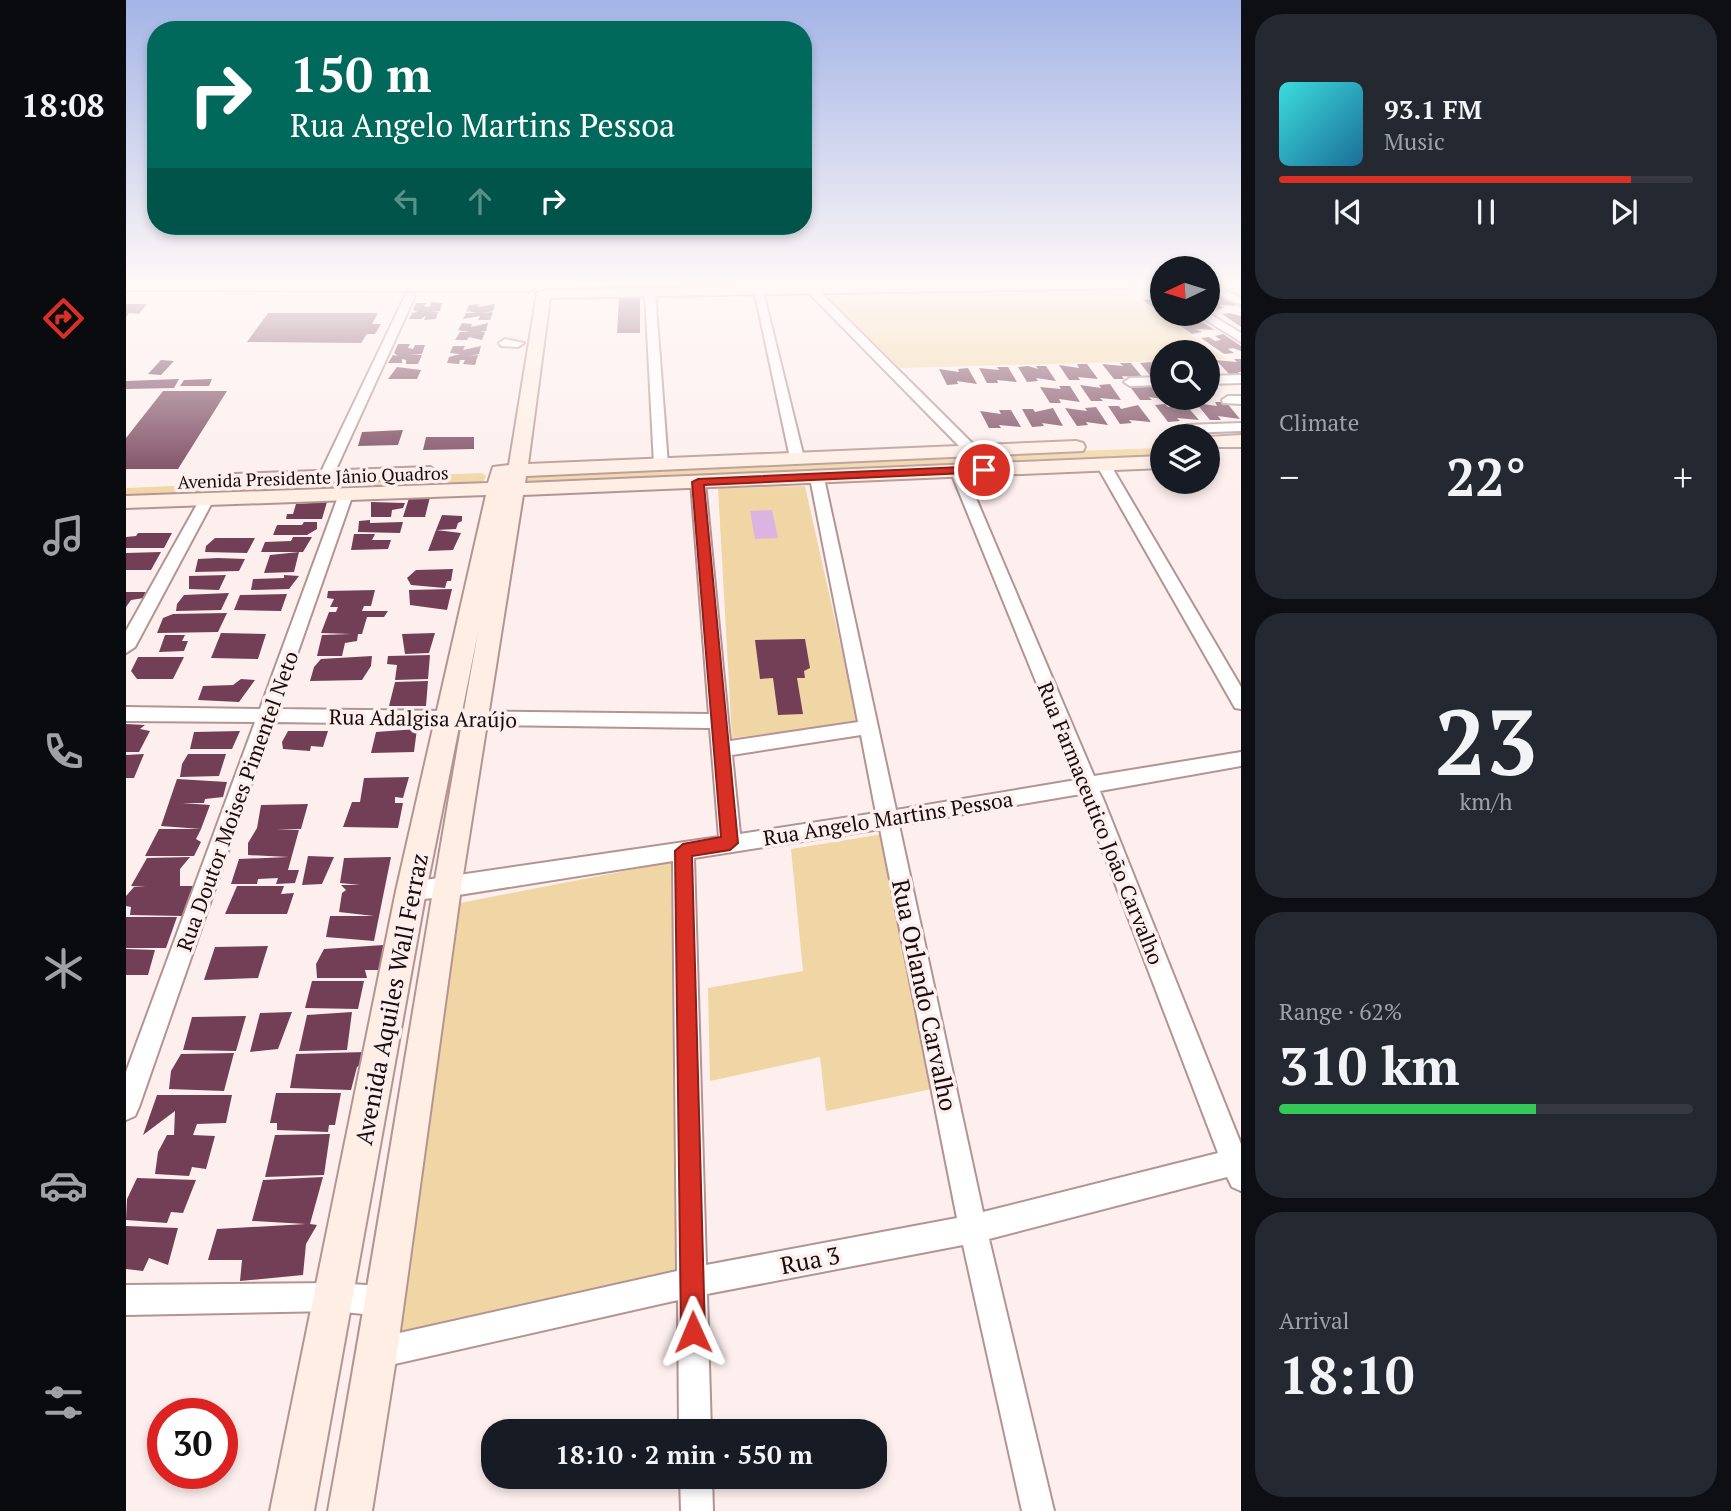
<!DOCTYPE html>
<html lang="en">
<head>
<meta charset="utf-8">
<style>
	body { margin:0; font-family:"PT Serif",serif; background:#242831; color:#f1f3f6; height:100vh; display:flex; flex-direction:column; font-size:26px; white-space:nowrap }
	* { box-sizing:border-box; margin:0 }
	p { font-size:23px; color:#9ea1a6 }
	.icon { flex:none; width:38px; height:38px; fill:none; stroke:currentColor; stroke-width:2; stroke-linecap:round; stroke-linejoin:round }
	.map { position:relative; flex:1; overflow:hidden }
	.drawer { display:flex; flex-direction:column; gap:14px; padding:14px; background:#0d0f14; width:490px }
	.drawer>* { flex:none }
	.hud { position:absolute; left:21px; top:21px; width:665px; height:214px; border-radius:28px; box-shadow:0 4px 10px #0003; background:#00695c; color:#fff; overflow:hidden }
	.needle { width:46px; rotate:266deg }
	.buttons { position:absolute; left:1024px; top:256px; display:grid; gap:14px }
	.buttons a { display:grid; place-items:center; width:70px; height:70px; border-radius:50%; background:#171b24; box-shadow:0 4px 10px #0003; font-size:35px }
	.speed { position:absolute; left:21px; top:1398px; display:flex; gap:14px; font-size:35px; font-weight:700; text-align:center }
	.speed>* { display:grid; place-content:center; width:91px; height:91px; border-radius:50%; background:#171b24; box-shadow:0 4px 10px #0003; line-height:1 }
	.speed .limit { border:10px solid #d22; background:#fff; color:#111 }
	.pin { position:absolute; display:grid; place-items:center; width:60px; height:60px; color:#fff; margin:-30px; border:4px solid #fff; border-radius:50%; box-shadow:0 2px 7px #0007 }
	.me { position:absolute; width:77px; margin:-38px; rotate:359deg; stroke-linejoin:round; filter:drop-shadow(0 0 5px #0008) }
	.turn { display:flex; align-items:center; gap:24px; height:147px; padding:0 28px; font-size:32px }
	.turn .icon { width:91px; height:91px; stroke-width:2.5 }
	.turn b { display:block; font-size:49px; line-height:60px }
	.lanes { display:flex; align-items:center; height:66px; padding:0 28px; background:#0003; justify-content:center; gap:35px; direction:ltr }
	.lanes .off { opacity:.35 }
	.big { font-size:52px; font-weight:800; line-height:1.1 }
	.drawer .card { flex:1; display:flex; flex-direction:column; justify-content:center; gap:10px; min-width:0; padding:0 24px; border-radius:28px; background:#242831 }
	.drawer .dial { align-items:center; gap:0 }
	.dial b { font-size:91px; line-height:1 }
	.song { display:flex; align-items:center; gap:21px }
	.cover { width:84px; height:84px; border-radius:10px; background:linear-gradient(135deg,hsl(180 70% 55%),hsl(200 70% 35%)) }
	.played { height:7px; border-radius:4px; background:linear-gradient(90deg,#d93025 85%,#363941 85%) }
	.keys { display:flex; justify-content:space-around; direction:ltr }
	.heat { display:flex; justify-content:space-between; align-items:center; font-size:38px; direction:ltr }
	.charge { height:10px; border-radius:5px; background:linear-gradient(90deg,#34c759 62%,#363941 0) }
	.trip { position:absolute; left:355px; top:1419px; width:406px; height:70px; border-radius:28px; background:#171b24; box-shadow:0 4px 10px #0003; font-weight:800; line-height:70px; text-align:center }
	main { display:flex; flex:1; min-height:0 }
	.tab-bar { display:flex; flex-direction:column; width:126px; justify-content:space-around; align-items:center; background:#090b0e; color:#9ea1a6 }
	.tab-bar .icon { width:49px; height:49px }
	.tab-bar .active { color:#d93025 }
	.tab-bar b { font-size:32px; color:#f1f3f6 }
	.map>svg:first-child { display:block }
</style>
</head>
<body>
<main>
<nav class="tab-bar">
<b>18:08</b>
<svg class="icon active" aria-label="directions" viewBox="0 0 24 24"><path d="M12 3l9 9-9 9-9-9zM9 14v-3h6M13 9l2 2-2 2"/></svg>
<svg class="icon" aria-label="music" viewBox="0 0 24 24"><path d="M9 18V5l10-2v13"/><circle cx="6" cy="18" r="3"/><circle cx="16" cy="16" r="3"/></svg>
<svg class="icon" aria-label="phone" viewBox="0 0 24 24"><path d="M5 4h4l2 5-3 2q2 4 5 5l2-3 5 2v4C11 20 4 13 5 4z"/></svg>
<svg class="icon" aria-label="climate" viewBox="0 0 24 24"><path d="M12 3v18M4 7l16 10M4 17L20 7"/></svg>
<svg class="icon" aria-label="car" viewBox="0 0 24 24"><path d="M5 17H2v-5l4-1 3-4h7l3 4 3 1v5h-3M9 17h6M6 11h13"/><circle cx="7" cy="17" r="2"/><circle cx="17" cy="17" r="2"/></svg>
<svg class="icon" aria-label="filters" viewBox="0 0 24 24"><path d="M4 7h16M4 17h16"/><circle cx="9" cy="7" r="2"/><circle cx="15" cy="17" r="2"/></svg>
</nav>
<div class="map">
<svg width="1115" height="1511" viewBox="0 0 1115 1511">
	<rect width="100%" height="100%" fill="#fdefee"/>
	<path fill="#f0d6a4" d="M999,291l102,68h-19v-7h-46v9l-262,7 -73,-72z
		M1036,448v10l-171,7 -8,-8 2,-3z
		M843,456l3,9 -447,18 -1,-10z
		M356,473l4,3 -5,10 -355,13v-11z
		M679,486l53,237 -126,15 -14,-250z
		M757,834l49,255 -106,22 -6,-54 -110,24 -2,-93 95,-17 -12,-122z
		M550,861l6,416 -284,62 62,-436z"/>
	<path fill="#dcb4e2" d="M646,510l6,28 -23,1 -5,-28z"/>
	<path fill="#733f56" d="M1088,292l23,14 -18,-1 5,3 -9,2 -7,-5v-7l4,-1 -4,-3z
		M493,297h21v36h-23z
		M1036,297v17l-20,-14 8,-1 5,4 6,-1 -5,-4z
		M305,302l11,1 -2,8 -10,1h8l-2,7 -12,1 2,-4 -5,3h-12l3,-6 6,-1 -5,-2 3,-7h11l-3,3 6,1z
		M0,304h21l-8,10 -10,-1 -3,4z
		M353,304l-1,3 17,-3 -2,7 -10,2 10,-1 -3,8h-12l2,-4 -17,3 3,-6h11l-11,-2 3,-6z
		M142,313h110l-6,11h9l-6,10h-8l-6,9 -114,-1z
		M1103,313l12,3v11l-19,-13z
		M1065,315l24,15 -19,-1 6,3 -10,2 -22,-15 8,-1 5,3 7,-1 -6,-3z
		M336,323l10,1 -1,3 17,-4 -2,8 -7,1h6l-3,8 -13,-3 -2,3h-12l5,-8h9l-11,-2z
		M1097,334l18,12v5l-8,-3 -5,1 6,4 -10,1 -23,-16 8,-1 6,4 6,-1 -6,-4z
		M272,344h12l-2,4 5,1 2,-4h10l-3,9 -12,1h12l-4,9h-12v-4l-4,-1v4h-14l5,-8 5,1 -4,-3z
		M327,346h12l-2,4 18,-4 -2,8 -10,2 9,-1 -3,10 -12,-1 2,-4h-5l-1,4 -12,-1 2,-6 11,-3 -10,-1z
		M1108,359h7v13h-3l3,3h-11l-14,-15 21,2z
		M35,360l13,1 -13,14 -13,-1z
		M1024,362l10,3 -2,-3h4v15l-10,1 -12,-15z
		M994,363h11l12,15 -21,-2 2,3h-10l-12,-15 21,2z
		M951,364h10l11,15 -20,-2 2,3h-11l-10,-15 20,3z
		M902,366l10,3 -2,-3h10l10,15 -20,-3 2,3 -11,1 -9,-15z
		M271,367l24,3 -4,9h-29z
		M871,367h11l9,15 -20,-2 1,3h-11l-8,-15 20,2z
		M842,368l9,16 -20,-3 1,3 -11,1 -8,-16 20,3 -1,-3z
		M53,379l-5,9 -48,1v-8z
		M86,379l-3,7h-29l4,-6z
		M1021,383h10l5,6v10l-13,-2 3,3h-12l-12,-16 21,2z
		M984,384l11,16 -21,-2 3,3h-12l-11,-16 21,3 -2,-3z
		M933,386h11l10,16 -21,-3 2,4h-11l-10,-16 21,2z
		M37,391h64l-49,78h-52v-31z
		M1089,402h11l14,17 -22,-3 3,4h-11l-14,-17 21,3z
		M1039,404l3,3 17,-3 14,16 -22,-2 3,3 -12,1 -13,-17z
		M1012,405l13,17 -22,-2 3,3 -12,1 -12,-18h11l2,3z
		M970,407l12,18 -22,-3 2,3 -11,1 -12,-18 22,3 -2,-3z
		M927,408l10,18 -21,-3 2,3 -12,1 -10,-18h11l2,3z
		M873,410h12l10,17 -22,-2 2,3h-12l-9,-17 21,3z
		M277,430l-5,15 -40,1 4,-14z
		M300,437h48v12l-51,1z
		M304,497l-5,20h-22l6,-19z
		M201,502l-5,17h-36l1,-5h6l3,-10z
		M245,502l34,1 -2,5 -11,2 -1,7h-20z
		M316,515l20,1v5l-4,2 -2,6 -20,1z
		M244,520v3l33,-1 -3,11 -42,-1 1,-11z
		M178,522h13v7l-10,6h-34l4,-10h25z
		M310,530l25,3 -8,17 -25,1z
		M12,533h34l-8,15h-38v-11l10,-1z
		M228,534h21l-3,6h19l-3,9 -37,1z
		M167,537h19l-9,15h-42l4,-10 26,-1z
		M89,538h40l-8,15 -42,-1 1,-6z
		M35,552l-10,18h-25v-17z
		M173,552l-5,20 -30,1 6,-18z
		M92,558l27,1 -6,12 -44,1 3,-13z
		M327,569l-2,12h-4l-2,7 -34,-3 -4,-7 9,-8z
		M100,575l-7,15 -30,-1v-13z
		M158,575l15,1 -10,13 -38,1 2,-11 31,-1z
		M326,589l-5,21 -37,-5 -1,-15z
		M249,590l-4,16h-7l-2,5h26l-4,6h-17l-5,17h-4l-1,7 -12,2 -3,13h-25l5,-21 29,-1 -30,-1 8,-21h7l2,-5h-8l4,-8 -7,-1 1,-7z
		M0,592h20l-2,6 -13,2 -5,7z
		M103,593l-8,17 -45,1 1,-7 7,-9z
		M161,594l-6,17 -47,-1 6,-15z
		M101,613l-9,19 -61,1 6,-15 10,-4z
		M95,633l45,1 -8,25 -47,-1z
		M309,633l-6,20 -24,1 -3,-20z
		M39,635h20l-3,6h6l-4,10 -25,1z
		M679,639l5,29 -6,3 1,7h-8l6,36 -25,1 -5,-37 -13,1 -5,-39z
		M304,655l-2,24 -33,1 2,-15 -10,-1 1,-8z
		M246,656l-1,10 -9,14 -52,1 4,-14 7,-8z
		M12,657h46l-11,22h-36l-6,-8z
		M115,679l14,1 -16,22 -41,-2 5,-14 30,-1z
		M302,681l-2,25h-37l6,-24z
		M0,724l19,1 -5,4 10,2 -11,21h-13z
		M291,729l-3,23 -43,1 5,-21z
		M114,731l-8,18h-42l4,-17z
		M162,731h40l-5,16 -12,-1 -1,5 -27,-2 -1,-7z
		M18,754l-10,24h-8v-23z
		M62,754h38l-7,22 -39,1 2,-13z
		M283,777l-6,21 -8,-1v6h8l-5,25 -55,-1 9,-25h8l4,-24z
		M51,779l50,3 -4,15 -18,2 -1,4h-22l28,2 -9,24 -40,-3z
		M182,804l-7,25h-24l22,1 -11,40h11l-4,13 -19,1 2,-6 -20,1 -1,5h-26l8,-25 50,-2 -41,-2v-12l9,-15 4,-23z
		M33,829h42l-5,10 5,3 -7,14h-49z
		M182,856l26,1 -12,27 -20,1z
		M64,857l-10,12v17h14l-12,30 -52,-1 1,-8 -5,-1v-10l8,-9h12l-15,-1 16,-28z
		M265,857l-17,84 -48,-4 4,-21h44l-35,-4 3,-19 4,-3 -5,-5h19l-20,-2 4,-25z
		M111,886h47l-3,8 13,-1 -7,21h-62z
		M0,917h51l-11,31h-40z
		M258,945l-3,25h-16l2,8h-50l-1,-14 8,-15z
		M142,946l-10,32 -54,2 11,-33z
		M0,949l29,1 -7,25h-22z
		M186,981h52l-6,28 -53,-1z
		M166,1012l-14,37 -28,3 10,-39z
		M226,1012l-5,38 -48,1 8,-36z
		M120,1016l-10,35 -53,-1 9,-33z
		M239,1052l-1,11 -7,4 -6,23 -61,-2 6,-34z
		M108,1053l-10,38 -55,-2 2,-18 10,-17z
		M150,1093h65l-6,32h-6l-1,7 -51,-2v-7h-7z
		M31,1095h75l-6,28 -29,1 -4,11 22,1 -9,33 -14,-2 -3,9 -34,-2 3,-22 9,-17h7l1,-24 -32,24z
		M204,1134l-6,41 -59,2 10,-42z
		M197,1177l-13,47 7,1 -11,19 -3,31 -63,6 2,-21h-34l9,-31 89,-5 -54,-3 11,-41z
		M11,1178l59,2 -13,33 -12,-1 -4,11 -41,-3 1,-21z
		M0,1226l52,2 -10,37 -19,-7 -6,13 -17,-2z"/>
	<g fill="none" stroke-linecap="round" stroke-linejoin="round">
		<g stroke="#b49492" stroke-width="4">
			<path id="street" d="M1021,284l15,1v8z
				M682,288h8l161,160 14,21 -2,3h-10l-12,-18 -159,-162z
				M1082,288l17,2 16,8v7l-22,-10 -11,-1z
				M524,289l5,3 13,173 -7,4 -7,-4 -9,-173z
				M628,289l9,2 41,167 -2,3 -12,-3z
				M284,293l5,3 -82,180 -7,4 -5,-1 -2,-3 86,-180z
				M1069,313h13l33,20v9z
				M379,339l19,4 -6,4 -17,-1 -2,-3z
				M1115,375v8l-33,1v-8z
				M1036,377v8l-32,1 -6,-4 6,-4z
				M1102,396h13v8l-18,-1 -1,-3z
				M1115,423v8l-54,2 -7,-4 7,-4z
				M977,460l7,4 131,223v22l-6,-1 -139,-244z
				M831,466l7,4 130,306 147,-24v14l-141,25 141,353v47l-9,-4 -5,-10 -238,62 65,272h-32l-59,-266 -256,49 4,138h-32l-1,-132 -301,68 -11,-4 -4,-11 4,-11 11,-4 300,-67 -4,-410 -227,36 -35,3 -8,-3 -3,-6 3,-6 8,-3 308,-45 -9,-109 -437,-6 -134,385 -4,9 -9,4v-48l129,-350 -129,-1v-14l134,2 79,-215 7,-4 7,4 -75,215 431,5 -18,-232 7,-4 7,4 25,259 128,-19 -48,-244 7,-4 7,4 72,332 180,-30 -126,-310zM735,735l15,78 -136,21 -8,-79zM955,794l137,359 -235,59 -84,-387zM754,829l77,389 -251,47 -12,-407z
				M81,495l7,4 -79,148 -9,6v-22l74,-132z
				M208,1283l49,3 10,5 5,10 -5,10 -10,5 -49,-5 -208,4v-30z
				M554,1477h32l1,34h-32z"/>
		</g>
		<g stroke="#b49492" stroke-width="4">
			<path id="secondary" d="M0,284h408l2,3 -7,4 -403,-1z
				M739,284h269l-7,4 -577,10 -22,166 548,-23 7,2 2,4 -2,4 -557,25 -1,7 637,-27v12l-639,27 -62,393 -64,465 -25,158h-44c53,-292 97,-586 150,-879l-52,259 -112,620h-44l126,-620 90,-396 -360,13v-12l362,-13 5,-16 16,-2 28,-172 9,-3z
				M1115,435v12h-33v-10z
				M304,467l10,6 -3,4 -203,9 -10,-6 10,-6z"/>
		</g>
		<use href="#street" fill="#fff" fill-rule="evenodd"/>
		<use href="#secondary" fill="#feeee4" fill-rule="evenodd"/>
	</g>
	<linearGradient id="sky" x2="0" y2="1"><stop stop-color="#a3b4e6"/><stop offset="0.57" stop-color="#fef8f7"/><stop offset="1" stop-color="#fef8f7" stop-opacity="0"/></linearGradient>
	<rect width="1115" height="496" fill="url(#sky)"/>
	<path fill="#d93025" stroke="#8d1f18" stroke-width="2" d="M858,466l4,1v5l-284,13 34,358 -8,7 -38,6 13,476 -3,9 -9,3 -9,-3 -3,-9 -6,-481 8,-7 38,-7 -29,-355 6,-3z"/>
	<g text-anchor="middle" dominant-baseline="central" stroke-width="7" stroke-linejoin="round" paint-order="stroke">
		<g font-size="18" fill="#180d0c" stroke="#fdefee">
			<text transform="translate(187 477) rotate(-2)">Avenida Presidente Jânio Quadros</text>
		</g>
		<g font-size="21" fill="#180d0c" stroke="#fdefee">
			<text transform="translate(297 718) rotate(1)">Rua Adalgisa Araújo</text>
			<text transform="translate(111 801) rotate(-70)">Rua Doutor Moises Pimentel Neto</text>
			<text transform="translate(762 818) rotate(-9)">Rua Angelo Martins Pessoa</text>
			<text transform="translate(975 823) rotate(68)">Rua Farmaceutico João Carvalho</text>
		</g>
		<g font-size="24" fill="#180d0c" stroke="#fdefee">
			<text transform="translate(799 995) rotate(78)">Rua Orlando Carvalho</text>
			<text transform="translate(265 999) rotate(-79)">Avenida Aquiles Wall Ferraz</text>
			<text transform="translate(684 1260) rotate(-11)">Rua 3</text>
		</g>
	</g>
</svg>
<div class="buttons">
<a><svg class="needle" viewBox="-14 -14 28 28"><path d="M0-13l5 13h-10z" fill="#e53935"/><path d="M0 13l5-13h-10z" fill="#9ea1a6"/></svg></a>
<a><svg class="icon" aria-label="search" viewBox="0 0 24 24"><circle cx="10" cy="10" r="6"/><path d="M15 15l6 6"/></svg></a>
<a><svg class="icon" aria-label="layers" viewBox="0 0 24 24"><path d="M12 4l9 5-9 5-9-5zM3 14l9 5 9-5"/></svg></a>
</div>
<div class="speed"><div class="limit">30</div></div>
<div class="pin" style="left:858px;top:470px;background:#d93025"><svg class="icon" aria-label="arrive" viewBox="0 0 24 24"><path d="M6 21V4h12l-3 4 3 4H6"/></svg></div>
<svg class="me" style="left:567px;top:1332px" viewBox="-20 -20 40 40"><path d="M0-17L14 15 0 8-14 15z" fill="#d93025" stroke="#fff" stroke-width="4"/></svg>
<div class="trip">18:10 · 2 min · 550 m</div>
<div class="hud">
<div class="turn"><svg class="icon" aria-label="right" viewBox="0 0 24 24"><path d="M7 20v-9h11M14 6l5 5-5 5"/></svg><div><b>150 m</b>Rua Angelo Martins Pessoa</div></div>
<div class="lanes"><svg class="icon off" aria-label="left" viewBox="0 0 24 24"><path d="M17 20v-9H6M10 6l-5 5 5 5"/></svg><svg class="icon off" aria-label="ahead" viewBox="0 0 24 24"><path d="M12 20V5M6 11l6-6 6 6"/></svg><svg class="icon" aria-label="right" viewBox="0 0 24 24"><path d="M7 20v-9h11M14 6l5 5-5 5"/></svg></div>
</div>
</div>
<section class="drawer">
<div class="card">
<div class="song"><i class="cover"></i><div><b>93.1 FM</b><p>Music</p></div></div>
<div class="played"></div>
<div class="keys"><svg class="icon" aria-label="previous" viewBox="0 0 24 24"><path d="M18 5L8 12l10 7zM5 5v14"/></svg><svg class="icon" aria-label="pause" viewBox="0 0 24 24"><path d="M8 5v14M16 5v14"/></svg><svg class="icon" aria-label="next" viewBox="0 0 24 24"><path d="M6 5l10 7-10 7zM19 5v14"/></svg></div>
</div>
<div class="card"><p>Climate</p>
<div class="heat"><a>−</a><b class="big">22°</b><a>+</a></div>
</div>
<div class="card dial"><b>23</b><p>km/h</p></div>
<div class="card"><p>Range · 62%</p><b class="big">310 km</b><div class="charge"></div></div>
<div class="card"><p>Arrival</p><b class="big">18:10</b></div>
</section>
</main>
</body>
</html>
